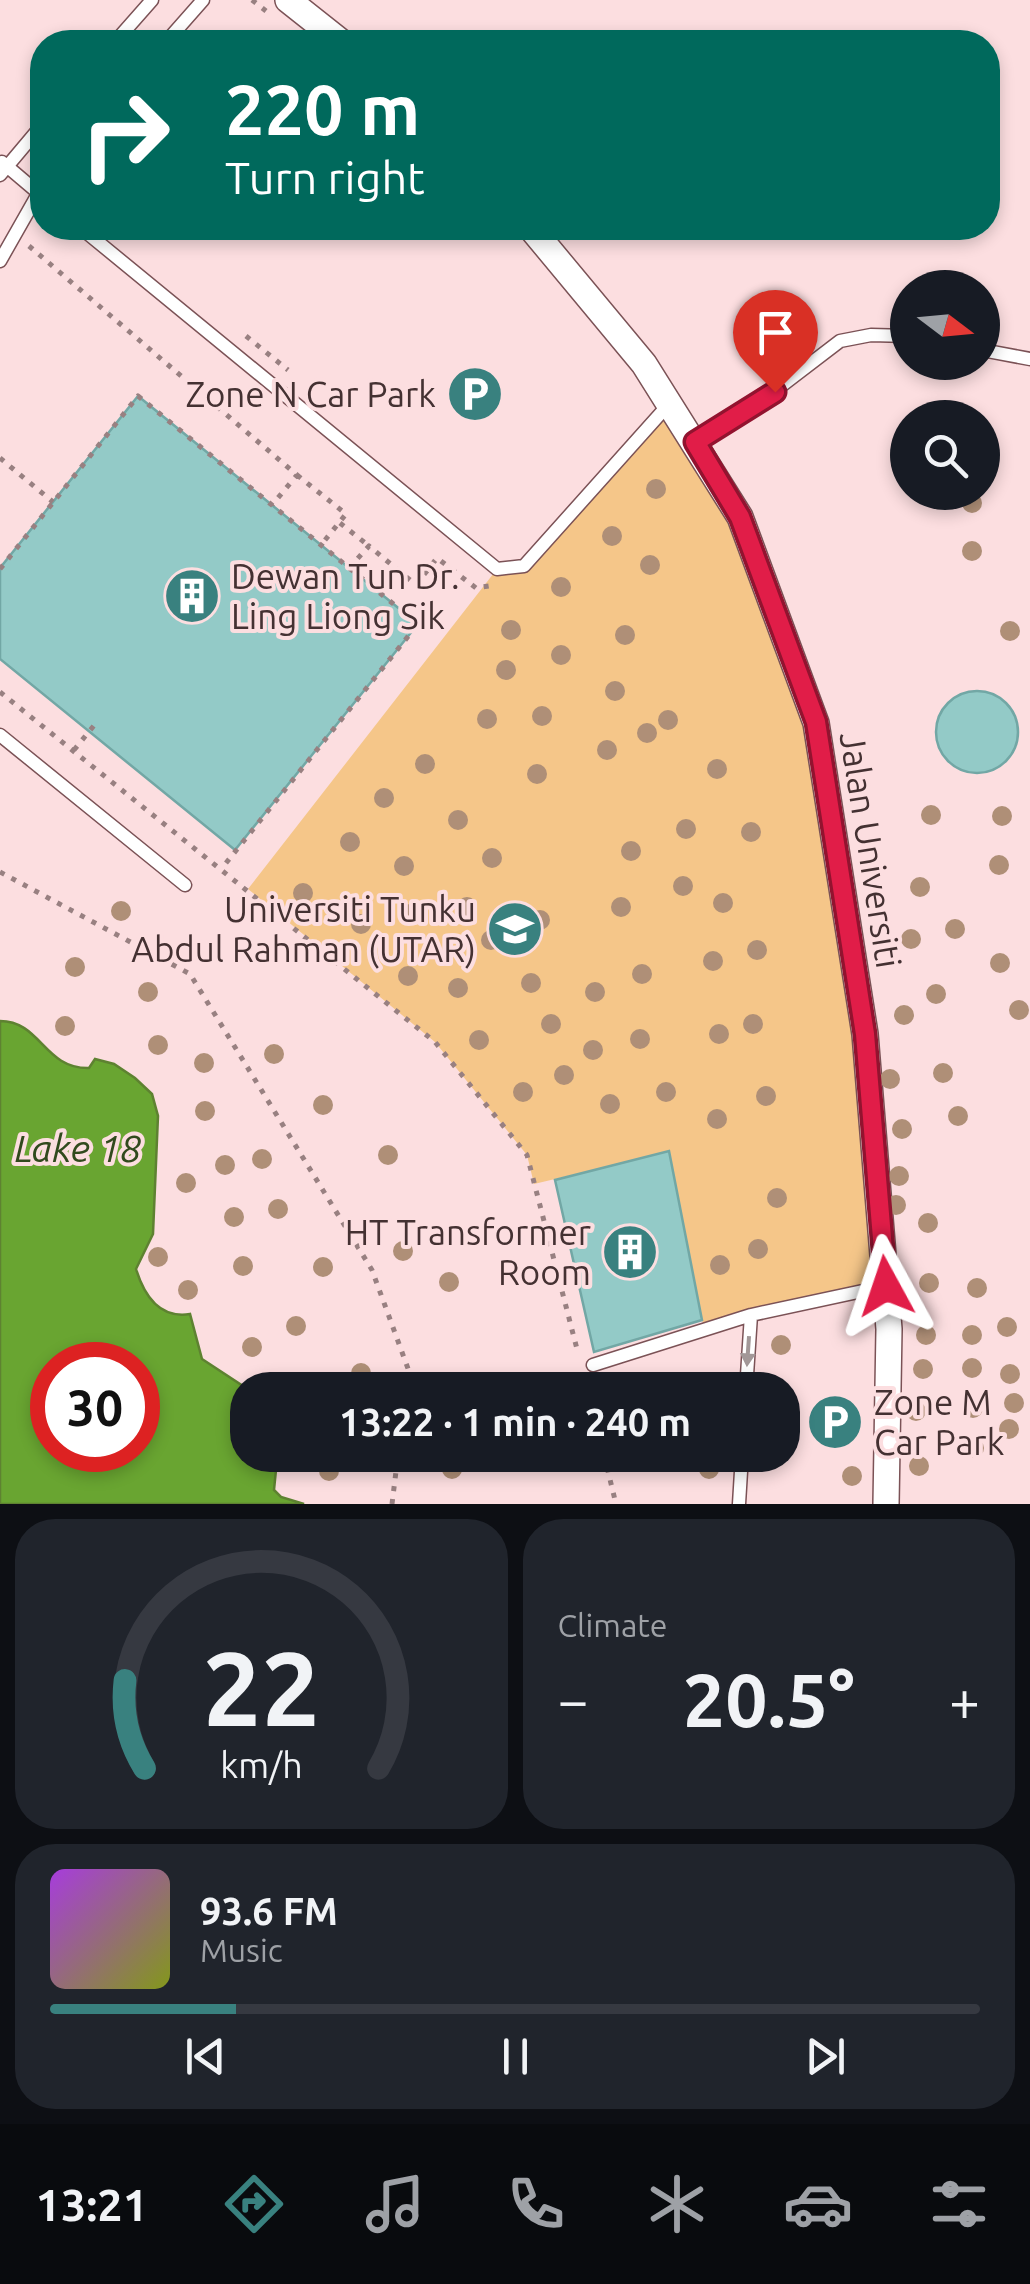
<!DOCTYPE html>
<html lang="en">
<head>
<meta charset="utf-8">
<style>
	body { margin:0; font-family:Ubuntu,sans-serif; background:#20242c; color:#f1f3f6; height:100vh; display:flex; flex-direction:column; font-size:38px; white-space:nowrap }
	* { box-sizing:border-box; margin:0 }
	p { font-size:32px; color:#9ea1a6 }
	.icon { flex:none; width:55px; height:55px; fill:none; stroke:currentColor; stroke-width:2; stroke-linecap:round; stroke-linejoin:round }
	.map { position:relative; height:1504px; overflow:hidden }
	.panel { display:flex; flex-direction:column; gap:15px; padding:15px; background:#0d0f14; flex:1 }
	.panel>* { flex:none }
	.banner { position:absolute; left:30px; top:30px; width:970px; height:210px; border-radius:40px; box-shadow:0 5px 15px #0003; background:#00695c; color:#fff; overflow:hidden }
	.needle { width:65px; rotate:106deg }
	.controls { position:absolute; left:890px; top:270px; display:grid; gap:20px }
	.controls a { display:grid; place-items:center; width:110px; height:110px; border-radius:50%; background:#171b24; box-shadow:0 5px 15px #0003; font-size:50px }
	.speed { position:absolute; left:30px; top:1342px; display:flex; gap:20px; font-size:50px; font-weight:700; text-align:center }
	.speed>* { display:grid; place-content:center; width:130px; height:130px; border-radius:50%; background:#171b24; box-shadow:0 5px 15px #0003; line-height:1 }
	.speed .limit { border:15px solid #d22; background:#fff; color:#111 }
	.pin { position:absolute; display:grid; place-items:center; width:85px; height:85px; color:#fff; margin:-102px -42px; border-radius:50% 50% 50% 0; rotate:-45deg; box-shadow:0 0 10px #0007 }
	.pin .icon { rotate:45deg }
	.me { position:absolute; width:110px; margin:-55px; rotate:355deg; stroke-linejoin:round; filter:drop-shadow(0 0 8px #0008) }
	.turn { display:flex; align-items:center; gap:35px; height:210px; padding:0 30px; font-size:45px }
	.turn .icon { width:130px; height:130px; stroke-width:2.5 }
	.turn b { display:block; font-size:70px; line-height:85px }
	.big { font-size:75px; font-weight:600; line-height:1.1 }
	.panel .card { flex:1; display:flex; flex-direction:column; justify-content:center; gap:15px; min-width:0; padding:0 35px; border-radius:40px; background:#20242c }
	.panel .dial { align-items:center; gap:0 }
	.dial svg { height:260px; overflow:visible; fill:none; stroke:#363941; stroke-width:7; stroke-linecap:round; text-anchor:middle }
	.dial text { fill:#f1f3f6; stroke:none }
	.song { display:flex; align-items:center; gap:30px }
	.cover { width:120px; height:120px; border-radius:15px; background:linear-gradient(135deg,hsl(280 70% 55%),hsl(70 70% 35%)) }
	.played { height:10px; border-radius:5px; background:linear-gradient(90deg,#39817f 20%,#363941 20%) }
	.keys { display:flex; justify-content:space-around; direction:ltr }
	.heat { display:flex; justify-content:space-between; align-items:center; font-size:55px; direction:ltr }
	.panel .tiles { flex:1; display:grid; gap:15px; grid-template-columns:1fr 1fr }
	.card:last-child { grid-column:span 2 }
	.trip { position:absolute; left:230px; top:1372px; width:570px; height:100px; border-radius:40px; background:#171b24; box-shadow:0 5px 15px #0003; font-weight:600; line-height:100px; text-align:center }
	.menu { display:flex; height:160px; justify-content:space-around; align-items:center; background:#090b0e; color:#9ea1a6 }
	.menu .icon { width:70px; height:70px }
	.menu .selected { color:#39817f }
	.menu b { font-size:45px; color:#f1f3f6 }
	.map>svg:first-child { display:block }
</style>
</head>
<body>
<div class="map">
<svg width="1030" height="1504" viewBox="0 0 1030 1504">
	<rect width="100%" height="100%" fill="#fcdee0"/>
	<path fill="#f5c689" d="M671,403l69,114 76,206 70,563 -183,38 -34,-172 -135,32 -7,-29 -92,-113 -187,-153 249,-320 27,-3z"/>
	<path fill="#69a531" stroke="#5e8231" stroke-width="2.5" fill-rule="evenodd" d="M0,1021c41,0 44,48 89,47l6,-9 19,5 21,14 17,16 6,22 -5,118 -17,35c8,26 23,50 54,45l12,45 47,31 -1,65h37l-9,15 -2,20 7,7 23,7h-304zM52,1365h86v85h-86z"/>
	<path fill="#93cac7" stroke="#72a7a5" stroke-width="2.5" d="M138,396l280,228 -183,226 -235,-191v-91z
		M936 732a41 41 0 1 1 82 0a41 41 0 1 1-82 0Z
		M669,1151l33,169 -108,32 -39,-172z"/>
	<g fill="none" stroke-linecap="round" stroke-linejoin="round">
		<g stroke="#7b5256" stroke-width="15">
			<path id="service" d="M115,42l37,-42
				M166,42l37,-42
				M2,162l40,34
				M0,175l42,-50
				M81,228l416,341 27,-3 145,-162
				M0,261l42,-74
				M982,350l48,9
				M695,442l60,-36 85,-65 31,-6 37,1
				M0,735l185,150
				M593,1365l158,-50
				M746,1390l5,-75 135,-29
				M739,1504l3,-49"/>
		</g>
		<g stroke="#7b5256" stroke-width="28">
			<path id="minor" d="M288,0l53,42
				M531,228l113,136 96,153 76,206 49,311 24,295 -3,175"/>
		</g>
		<path stroke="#988081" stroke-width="5" stroke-dasharray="5 8" stroke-linecap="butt" d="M252,0l14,11
			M29,246l268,229 -25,30
			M246,336l42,34
			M0,458l53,44
			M297,475l49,39 -25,31
			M340,523l29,23
			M349,568l20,-22 47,39 21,-27 39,30 13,-2
			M0,569l138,-173 280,228 -196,244
			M0,692l435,350 92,113 51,198
			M74,750l22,-27
			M0,872l190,102 182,296 38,104 -2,16
			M604,1455l12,49
			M392,1504l6,-49"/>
		<use href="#service" stroke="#fff" stroke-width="12"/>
		<use href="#minor" stroke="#fff" stroke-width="25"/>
	</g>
	<g fill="#af8f77">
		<circle cx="656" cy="489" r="10"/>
		<circle cx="972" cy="503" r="10"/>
		<circle cx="612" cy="536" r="10"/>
		<circle cx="972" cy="551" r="10"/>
		<circle cx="650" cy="565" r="10"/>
		<circle cx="561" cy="587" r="10"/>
		<circle cx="511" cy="630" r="10"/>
		<circle cx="1010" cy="631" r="10"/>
		<circle cx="625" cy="635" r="10"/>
		<circle cx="561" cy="655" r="10"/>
		<circle cx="506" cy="670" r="10"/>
		<circle cx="615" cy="691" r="10"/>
		<circle cx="542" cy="716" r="10"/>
		<circle cx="487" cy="719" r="10"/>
		<circle cx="668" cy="720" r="10"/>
		<circle cx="647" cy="733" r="10"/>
		<circle cx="607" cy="750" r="10"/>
		<circle cx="425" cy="764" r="10"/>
		<circle cx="717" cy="769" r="10"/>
		<circle cx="537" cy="774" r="10"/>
		<circle cx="384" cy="798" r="10"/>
		<circle cx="931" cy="815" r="10"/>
		<circle cx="1002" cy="816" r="10"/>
		<circle cx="458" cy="820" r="10"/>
		<circle cx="686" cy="829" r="10"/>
		<circle cx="751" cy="832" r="10"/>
		<circle cx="350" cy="842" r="10"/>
		<circle cx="631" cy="851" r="10"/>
		<circle cx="492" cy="858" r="10"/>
		<circle cx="999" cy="865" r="10"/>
		<circle cx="404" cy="866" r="10"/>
		<circle cx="683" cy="886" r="10"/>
		<circle cx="920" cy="887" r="10"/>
		<circle cx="303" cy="893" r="10"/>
		<circle cx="723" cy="903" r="10"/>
		<circle cx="467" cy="907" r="10"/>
		<circle cx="621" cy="907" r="10"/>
		<circle cx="121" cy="911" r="10"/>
		<circle cx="410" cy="914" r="10"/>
		<circle cx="540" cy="920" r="10"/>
		<circle cx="361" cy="924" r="10"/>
		<circle cx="955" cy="929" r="10"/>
		<circle cx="911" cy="939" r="10"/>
		<circle cx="491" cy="940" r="10"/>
		<circle cx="757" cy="950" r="10"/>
		<circle cx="713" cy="961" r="10"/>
		<circle cx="1000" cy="963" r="10"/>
		<circle cx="75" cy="967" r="10"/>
		<circle cx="642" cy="974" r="10"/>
		<circle cx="408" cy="976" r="10"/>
		<circle cx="531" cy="983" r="10"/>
		<circle cx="458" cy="988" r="10"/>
		<circle cx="148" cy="992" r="10"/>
		<circle cx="595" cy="992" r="10"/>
		<circle cx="936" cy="994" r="10"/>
		<circle cx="1019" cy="1010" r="10"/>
		<circle cx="904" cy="1015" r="10"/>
		<circle cx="551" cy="1024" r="10"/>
		<circle cx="753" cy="1024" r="10"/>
		<circle cx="65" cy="1026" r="10"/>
		<circle cx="719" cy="1034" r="10"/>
		<circle cx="640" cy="1039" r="10"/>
		<circle cx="479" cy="1040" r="10"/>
		<circle cx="158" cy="1045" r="10"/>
		<circle cx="593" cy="1050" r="10"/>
		<circle cx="274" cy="1054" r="10"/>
		<circle cx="204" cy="1063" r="10"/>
		<circle cx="943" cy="1073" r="10"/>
		<circle cx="564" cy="1075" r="10"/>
		<circle cx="890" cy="1079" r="10"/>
		<circle cx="523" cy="1092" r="10"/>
		<circle cx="666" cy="1092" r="10"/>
		<circle cx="766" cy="1096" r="10"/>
		<circle cx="610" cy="1104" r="10"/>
		<circle cx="323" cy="1105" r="10"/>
		<circle cx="205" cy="1111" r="10"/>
		<circle cx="958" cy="1116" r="10"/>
		<circle cx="717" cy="1119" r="10"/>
		<circle cx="902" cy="1129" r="10"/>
		<circle cx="388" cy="1155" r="10"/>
		<circle cx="262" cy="1159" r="10"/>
		<circle cx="225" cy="1165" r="10"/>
		<circle cx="899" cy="1176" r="10"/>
		<circle cx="186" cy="1183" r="10"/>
		<circle cx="777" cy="1198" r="10"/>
		<circle cx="896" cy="1205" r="10"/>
		<circle cx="278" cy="1209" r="10"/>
		<circle cx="234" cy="1217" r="10"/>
		<circle cx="928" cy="1223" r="10"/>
		<circle cx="758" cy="1249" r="10"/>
		<circle cx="403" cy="1251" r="10"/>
		<circle cx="158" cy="1257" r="10"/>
		<circle cx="720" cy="1265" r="10"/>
		<circle cx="243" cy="1266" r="10"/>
		<circle cx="323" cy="1267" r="10"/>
		<circle cx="449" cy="1282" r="10"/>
		<circle cx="929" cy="1283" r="10"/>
		<circle cx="977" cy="1288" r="10"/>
		<circle cx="188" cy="1290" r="10"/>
		<circle cx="296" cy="1326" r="10"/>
		<circle cx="1007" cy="1327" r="10"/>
		<circle cx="926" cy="1335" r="10"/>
		<circle cx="972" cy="1335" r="10"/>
		<circle cx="781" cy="1345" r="10"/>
		<circle cx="252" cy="1347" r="10"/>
		<circle cx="972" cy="1368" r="10"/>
		<circle cx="923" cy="1369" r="10"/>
		<circle cx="361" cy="1373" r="10"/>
		<circle cx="1010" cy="1374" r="10"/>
		<circle cx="1014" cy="1403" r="10"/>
		<circle cx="973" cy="1408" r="10"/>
		<circle cx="916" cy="1411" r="10"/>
		<circle cx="1009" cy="1429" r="10"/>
		<circle cx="974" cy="1448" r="10"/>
		<circle cx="919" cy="1466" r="10"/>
		<circle cx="452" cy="1469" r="10"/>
		<circle cx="709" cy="1469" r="10"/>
		<circle cx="329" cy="1471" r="10"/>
		<circle cx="852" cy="1476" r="10"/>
	</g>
	<defs><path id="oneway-solid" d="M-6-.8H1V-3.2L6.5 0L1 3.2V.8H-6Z" transform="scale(2.5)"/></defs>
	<use fill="#a29898" href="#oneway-solid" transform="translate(748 1351) rotate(94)"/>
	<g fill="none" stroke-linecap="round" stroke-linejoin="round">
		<g stroke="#92132f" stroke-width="25">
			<path id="route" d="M775,392l-80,50 45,75 76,205 49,312 21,252"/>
		</g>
		<use href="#route" stroke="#e11d48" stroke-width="18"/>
	</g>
	<defs>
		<g id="parking-disc" transform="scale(2.875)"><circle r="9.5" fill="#39817f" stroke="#fcdee0"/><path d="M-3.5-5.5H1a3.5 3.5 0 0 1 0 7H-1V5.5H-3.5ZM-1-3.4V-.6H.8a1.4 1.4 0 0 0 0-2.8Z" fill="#fff"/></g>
		<g id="building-disc" transform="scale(2.875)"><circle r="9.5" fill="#39817f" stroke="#fcdee0"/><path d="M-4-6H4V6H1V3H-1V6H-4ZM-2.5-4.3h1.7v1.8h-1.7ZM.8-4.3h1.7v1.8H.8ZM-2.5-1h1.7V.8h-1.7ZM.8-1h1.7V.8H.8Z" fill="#fff"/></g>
		<g id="university-disc" transform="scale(2.875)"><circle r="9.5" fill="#39817f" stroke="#fcdee0"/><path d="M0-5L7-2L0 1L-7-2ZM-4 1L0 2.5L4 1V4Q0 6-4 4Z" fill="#fff"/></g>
	</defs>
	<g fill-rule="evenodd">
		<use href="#parking-disc" x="475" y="394"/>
		<use href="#building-disc" x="192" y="596"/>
		<use href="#university-disc" x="515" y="929"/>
		<use href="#building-disc" x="630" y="1252"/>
		<use href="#parking-disc" x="835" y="1422"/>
	</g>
	<g text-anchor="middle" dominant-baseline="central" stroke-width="8" stroke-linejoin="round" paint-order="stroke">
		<g font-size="35" fill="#443132" stroke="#fcdee0" text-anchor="end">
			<text x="436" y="394">Zone N Car Park</text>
			<text x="231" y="576" text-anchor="start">Dewan Tun Dr.<tspan x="231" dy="40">Ling Liong Sik</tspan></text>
			<text x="476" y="909">Universiti Tunku<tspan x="476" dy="40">Abdul Rahman (UTAR)</tspan></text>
			<text x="591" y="1232">HT Transformer<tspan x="591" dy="40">Room</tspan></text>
			<text x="874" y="1402" text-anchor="start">Zone M<tspan x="874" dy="40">Car Park</tspan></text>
		</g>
		<g font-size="35" fill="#443132" stroke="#fcdee0">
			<text transform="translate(871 850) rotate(81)">Jalan Universiti</text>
		</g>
		<g font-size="38" font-style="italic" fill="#314a1d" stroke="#fcdee0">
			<text x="78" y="1148">Lake 18</text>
		</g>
	</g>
</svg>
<div class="controls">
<a><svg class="needle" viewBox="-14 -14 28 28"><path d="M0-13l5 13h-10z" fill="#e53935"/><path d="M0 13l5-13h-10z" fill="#9ea1a6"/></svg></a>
<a><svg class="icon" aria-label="search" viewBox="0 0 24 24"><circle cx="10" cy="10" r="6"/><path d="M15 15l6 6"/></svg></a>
</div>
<div class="speed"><div class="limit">30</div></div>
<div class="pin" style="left:775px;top:392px;background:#d93025"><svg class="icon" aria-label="arrive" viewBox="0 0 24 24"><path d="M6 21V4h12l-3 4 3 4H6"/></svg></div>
<svg class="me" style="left:886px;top:1286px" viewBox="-20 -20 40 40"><path d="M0-17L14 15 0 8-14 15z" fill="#e11d48" stroke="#fff" stroke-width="4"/></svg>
<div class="trip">13:22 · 1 min · 240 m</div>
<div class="banner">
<div class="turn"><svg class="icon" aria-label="right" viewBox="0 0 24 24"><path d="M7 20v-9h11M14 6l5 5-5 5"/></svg><div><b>220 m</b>Turn right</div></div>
</div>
</div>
<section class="panel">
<div class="tiles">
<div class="card dial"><svg viewBox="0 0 100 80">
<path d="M14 69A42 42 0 1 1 86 69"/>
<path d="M14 69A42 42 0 0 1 8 42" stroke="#39817f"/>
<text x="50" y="56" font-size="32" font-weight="700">22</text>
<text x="50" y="72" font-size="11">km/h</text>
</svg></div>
<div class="card"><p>Climate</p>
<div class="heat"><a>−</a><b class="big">20.5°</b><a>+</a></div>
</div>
<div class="card">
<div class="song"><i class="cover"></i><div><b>93.6 FM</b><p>Music</p></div></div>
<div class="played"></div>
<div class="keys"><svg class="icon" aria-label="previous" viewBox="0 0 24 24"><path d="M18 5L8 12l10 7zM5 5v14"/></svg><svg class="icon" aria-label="pause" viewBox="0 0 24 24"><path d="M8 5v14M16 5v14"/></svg><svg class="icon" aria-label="next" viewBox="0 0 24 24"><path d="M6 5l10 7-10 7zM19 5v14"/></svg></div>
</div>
</div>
</section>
<nav class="menu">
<b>13:21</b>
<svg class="icon selected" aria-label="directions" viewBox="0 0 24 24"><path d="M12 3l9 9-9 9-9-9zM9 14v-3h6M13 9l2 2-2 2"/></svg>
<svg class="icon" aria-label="music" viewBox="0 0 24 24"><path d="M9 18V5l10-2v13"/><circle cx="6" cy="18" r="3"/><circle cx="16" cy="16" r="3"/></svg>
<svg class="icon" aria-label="phone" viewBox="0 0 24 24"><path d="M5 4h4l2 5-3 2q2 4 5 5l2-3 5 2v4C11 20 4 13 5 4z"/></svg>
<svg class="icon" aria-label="climate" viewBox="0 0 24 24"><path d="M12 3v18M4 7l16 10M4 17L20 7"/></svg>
<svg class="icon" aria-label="car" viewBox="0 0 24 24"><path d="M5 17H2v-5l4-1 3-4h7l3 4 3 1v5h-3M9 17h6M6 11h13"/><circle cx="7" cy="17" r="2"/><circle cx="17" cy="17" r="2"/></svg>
<svg class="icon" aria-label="filters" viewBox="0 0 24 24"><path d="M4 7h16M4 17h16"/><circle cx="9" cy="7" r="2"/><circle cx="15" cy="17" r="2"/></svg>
</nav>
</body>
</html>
